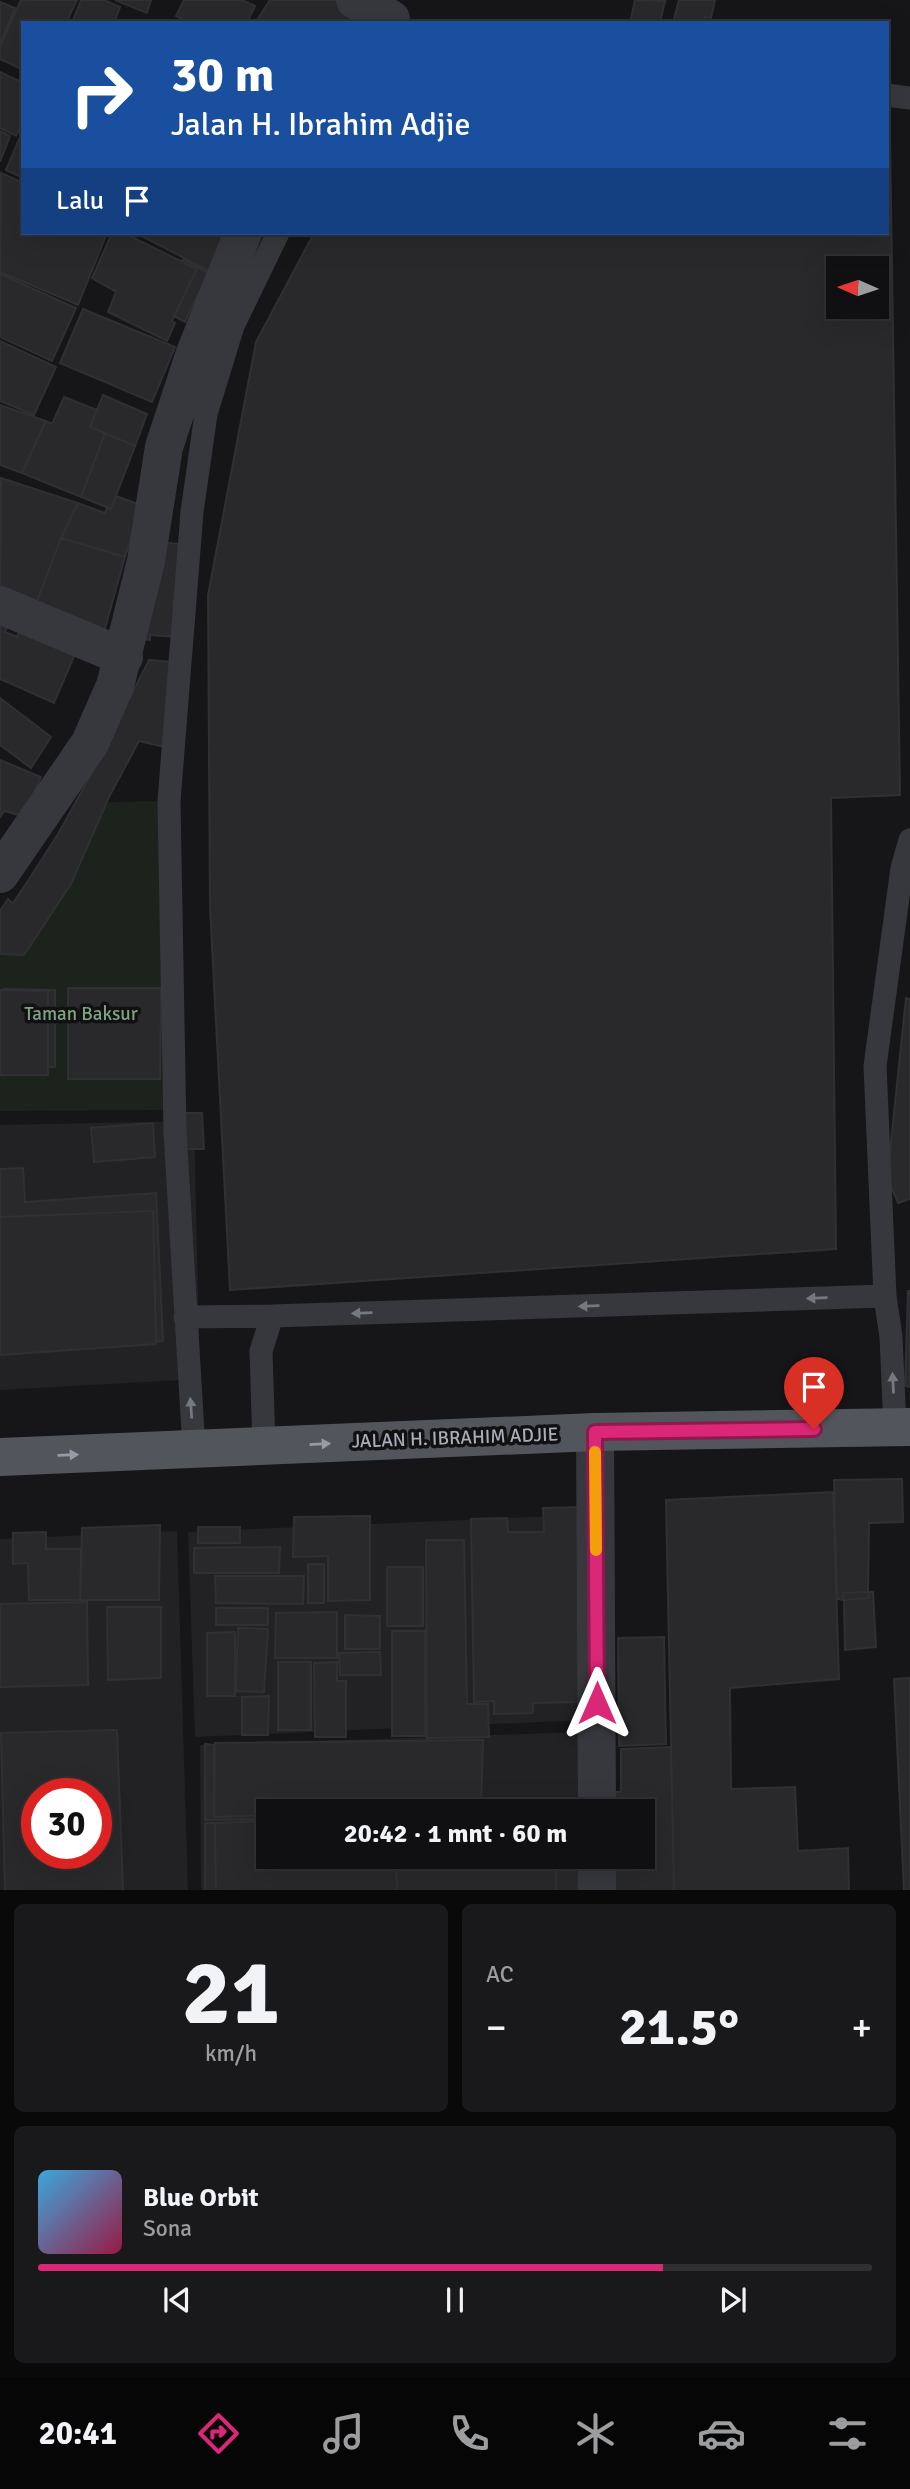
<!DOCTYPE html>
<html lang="id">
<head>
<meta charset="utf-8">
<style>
	body { margin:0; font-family:Signika,sans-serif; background:#19191b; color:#f1f3f6; height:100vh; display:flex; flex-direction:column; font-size:26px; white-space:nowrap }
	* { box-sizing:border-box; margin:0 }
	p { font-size:23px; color:#9c9d9f }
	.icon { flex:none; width:38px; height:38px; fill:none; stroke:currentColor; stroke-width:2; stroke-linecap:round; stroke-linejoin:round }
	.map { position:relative; height:1890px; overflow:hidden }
	.side { display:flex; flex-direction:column; gap:14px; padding:14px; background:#09090a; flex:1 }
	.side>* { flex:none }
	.guide { position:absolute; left:21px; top:21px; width:868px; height:214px; border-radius:0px; box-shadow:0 7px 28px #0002,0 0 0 2px #303032; background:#1a4fa0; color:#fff; overflow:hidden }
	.needle { width:46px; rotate:273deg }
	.buttons { position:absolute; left:826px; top:256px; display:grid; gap:14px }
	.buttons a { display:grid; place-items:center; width:63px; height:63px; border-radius:0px; background:#101012; box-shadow:0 7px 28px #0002,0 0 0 2px #303032; font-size:35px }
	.speed { position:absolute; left:21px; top:1778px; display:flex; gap:14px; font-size:35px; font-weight:700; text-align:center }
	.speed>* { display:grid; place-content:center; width:91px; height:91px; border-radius:50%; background:#101012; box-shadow:0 7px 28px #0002,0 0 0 2px #303032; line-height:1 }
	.speed .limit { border:10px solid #d22; background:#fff; color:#111 }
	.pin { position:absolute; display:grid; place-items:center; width:60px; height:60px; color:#fff; margin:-72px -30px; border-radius:50% 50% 50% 0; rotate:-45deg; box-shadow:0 0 7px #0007 }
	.pin .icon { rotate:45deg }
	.me { position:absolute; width:77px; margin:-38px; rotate:0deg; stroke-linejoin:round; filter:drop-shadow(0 0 5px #0008) }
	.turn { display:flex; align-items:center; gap:24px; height:147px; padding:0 35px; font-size:32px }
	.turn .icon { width:91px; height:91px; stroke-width:2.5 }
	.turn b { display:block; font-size:49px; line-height:60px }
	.then { display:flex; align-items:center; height:66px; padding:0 35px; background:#0003; gap:14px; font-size:26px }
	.big { font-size:52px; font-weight:700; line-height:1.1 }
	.side .card { flex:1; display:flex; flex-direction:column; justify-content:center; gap:10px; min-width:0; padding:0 24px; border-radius:10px; background:#19191b }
	.side .dial { align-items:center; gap:0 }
	.dial b { font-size:91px; line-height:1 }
	.song { display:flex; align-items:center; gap:21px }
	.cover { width:84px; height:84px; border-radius:10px; background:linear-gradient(135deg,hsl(200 70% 55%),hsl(340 70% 35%)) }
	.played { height:7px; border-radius:4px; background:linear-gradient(90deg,#db2777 75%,#303032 75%) }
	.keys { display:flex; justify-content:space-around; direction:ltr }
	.heat { display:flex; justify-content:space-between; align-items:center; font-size:38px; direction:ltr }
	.side .tiles { flex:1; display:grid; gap:14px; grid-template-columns:1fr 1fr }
	.card:last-child { grid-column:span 2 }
	.trip { position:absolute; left:256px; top:1799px; width:399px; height:70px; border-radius:0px; background:#101012; box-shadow:0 7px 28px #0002,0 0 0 2px #303032; font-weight:700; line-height:70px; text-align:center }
	.menu { display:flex; height:112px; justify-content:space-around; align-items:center; background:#060607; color:#9c9d9f }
	.menu .icon { width:49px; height:49px }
	.menu .current { color:#db2777 }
	.menu b { font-size:32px; color:#f1f3f6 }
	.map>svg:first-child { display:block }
</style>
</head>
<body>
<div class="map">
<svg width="910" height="1891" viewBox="0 0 910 1891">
	<rect width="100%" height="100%" fill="#161618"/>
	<path fill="#222225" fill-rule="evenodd" d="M194,1121l6,258 -200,11v-265z
		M578,1515l8,205 -391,17 -7,-205z
		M177,1531l11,359h-188v-351zM37,1794h59v59h-59z
		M584,1732l2,79h-318v46h319l1,33h-387l-1,-145z"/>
	<path fill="#1c231d" d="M160,801l3,309 -163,1v-193l84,-115z"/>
	<path fill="#29292c" stroke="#303034" stroke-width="2" fill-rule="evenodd" d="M21,0h56l-11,23h-43v47l-23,-11v-12z
		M81,0h23l16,7 -6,16h-42z
		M115,0h36l-4,13z
		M184,0h58l13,6 -8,17h-57l-14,-7z
		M270,0h65l29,21 -109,2z
		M635,0l30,1 -5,22h-30z
		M679,0h36l-4,18 -6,-1 -1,6h-31z
		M0,2l15,6 -15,36z
		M0,72l23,11v39l-7,14 -16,-8z
		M23,130v48l-17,-8z
		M0,131l10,5 -10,26z
		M887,136h3l10,659 -69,3 5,451 -606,41 -20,-383 -2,-312 48,-253 58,-109h573zM838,268h39v38h-39z
		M1,173l22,10v50h84l-29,72 -78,-33z
		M112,233h12l73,36 -23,47 -2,5 3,2 -8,18 -59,-29 8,-20 -24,-14z
		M136,233h91l-18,38z
		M183,259l25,14 -23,49 -11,-6 23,-47 -15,-7z
		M0,274l76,34 -24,53 -52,-24z
		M83,309l92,38 -23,55 -92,-39z
		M0,341l56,26 -22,48 -34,-14z
		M103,395l44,19 -12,32 -45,-19z
		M64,397l33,13 -7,17 15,6 -24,64 -59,-24 24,-52 6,3z
		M0,405l46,16 -24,52 -22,-8z
		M105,433l30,13 -24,63 -30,-12z
		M1,478l77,25 -17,35 -28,74 -33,-14z
		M116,496l25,9 -16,52 -64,-19 17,-35 27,10 2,-6 4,2z
		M61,538l64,19 -23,82 -69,-27z
		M161,542l25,3 -10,92 -26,-2v5l-7,-1z
		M0,619l9,4 -4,9 12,5 4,-10 57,20 -24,56 -54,-24z
		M149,660l23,2 -7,85 -26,-6 -30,56 -38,87 -47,71 -24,-1v-43l8,-12 5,5 45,-70 30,-54z
		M0,698l51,39 -20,31 -31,-23z
		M0,760l41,17 -18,39 -19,-5 -4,6z
		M68,988h93l-1,91h-92z
		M3,989l52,1v77h-7v-76z
		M0,990l48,1v84h-48z
		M906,998l4,1v200l-12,4 -15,-37 6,-5z
		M184,1113h18l2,36h-19z
		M153,1123l2,34 -61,5 -3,-34z
		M23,1168l2,34 131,-9 7,148 -7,1 -3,-131 -153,6v-48z
		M153,1211l3,133 -156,11v-138z
		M908,1291h2v96l-5,-1z
		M902,1479l1,43 -34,1 -1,69 -25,1 1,7 -7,-1 -3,-119z
		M833,1492l6,187 -109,9 1,101 64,-2 3,64 50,-3 1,43h-175l-8,-391z
		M580,1507l4,195 -51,1v10l-39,1v-13l-20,1 -3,-183 36,-1 1,14h36l-1,-24z
		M370,1516v84l-42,1v-45l-35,1 1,-40z
		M160,1525l-1,75h-79l2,-72z
		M198,1527h42v16h-42z
		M46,1532v17h35l-1,51h-51l-1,-37 -15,1v-31z
		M426,1540h38l3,164h21l1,33 -62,1z
		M280,1547l-1,26h-85v-25z
		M308,1564h16v39h-16z
		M387,1567h36v59h-36z
		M215,1576h89l-1,28 -87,-1z
		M868,1592l1,6 -25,2 -1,-7z
		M868,1592h5l3,55 -31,3 -1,-50 25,-2z
		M87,1602l1,83 -88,2v-83z
		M107,1607h54v71l-53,2z
		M216,1608h52v17h-52z
		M337,1612v46h-62l1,-45z
		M345,1615l35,1v33h-35z
		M238,1628l30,1 -4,63 -28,-1z
		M392,1631h33v105h-33z
		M235,1632v64h-28v-63z
		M664,1637l2,107 -47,2 -1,-108z
		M380,1652l1,23h-41l-1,-22z
		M278,1662h33v68h-33z
		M337,1662v19h9v56h-31l-1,-74z
		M910,1678v213h-6l-10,-212z
		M269,1696l-1,39h-26v-38z
		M117,1730l6,161h-118l-4,-158zM37,1794h59v59h-59z
		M483,1740l-2,68 -213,3v4l-54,2 1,-74z
		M205,1744l9,1v72l54,-2v4l-63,1z
		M671,1747l3,144h-59l-1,-34h28v-46h-29l-1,-19h9v-43z
		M481,1808v3h-125l41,-2z
		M268,1821v36h128l1,34h-181l-1,-68z
		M205,1823h10l1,68h-11z
		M396,1857h160v34h-159z
		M556,1857h24l1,34h-25z"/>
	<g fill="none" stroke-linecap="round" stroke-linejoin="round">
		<path stroke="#37383d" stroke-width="23" d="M887,95l23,3
			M185,1317l87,-1
			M895,1428l-4,-91 -6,-41 -10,-230 27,-198 8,-28
			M264,1447l-3,-96 11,-35 613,-20
			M194,1449l-19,-317 -6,-331 23,-289 14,-98 27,-88 45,-93"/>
		<path stroke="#37383d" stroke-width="38" d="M355,0l36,19
			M0,605l124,52
			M0,874l90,-131 25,-57 31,-125 18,-114 31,-94 48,-120
			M595,1432l2,379
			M597,1857v34"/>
		<path stroke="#53555c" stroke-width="38" d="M0,1457l595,-25 315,-5"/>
	</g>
	<defs><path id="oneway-solid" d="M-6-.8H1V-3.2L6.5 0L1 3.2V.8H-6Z" transform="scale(1.75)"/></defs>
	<g fill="#757881">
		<use href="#oneway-solid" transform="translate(817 1298) rotate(178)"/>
		<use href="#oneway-solid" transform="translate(589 1306) rotate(178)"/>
		<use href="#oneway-solid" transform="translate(362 1313) rotate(178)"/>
		<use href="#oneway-solid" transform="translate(893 1383) rotate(-93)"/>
		<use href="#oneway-solid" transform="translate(191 1408) rotate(-94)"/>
	</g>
	<g fill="#979ba6">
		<use href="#oneway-solid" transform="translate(320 1444) rotate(-3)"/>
		<use href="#oneway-solid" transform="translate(68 1455) rotate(-2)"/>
	</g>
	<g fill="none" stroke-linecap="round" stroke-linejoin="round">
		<g stroke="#8e194d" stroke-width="18">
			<path id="route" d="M597,1703l-2,-271 219,-3"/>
		</g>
		<use href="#route" stroke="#db2777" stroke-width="12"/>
		<path stroke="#f59e0b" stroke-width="12" d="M595,1452l1,98"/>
	</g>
	<g text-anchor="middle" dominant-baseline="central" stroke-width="7" stroke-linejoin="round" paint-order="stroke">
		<g font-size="19" fill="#7fa381" stroke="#111113">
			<text x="81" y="1014">Taman Baksur</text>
		</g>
		<g font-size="19" fill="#a8adb8" stroke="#111113">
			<text transform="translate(455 1438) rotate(-2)">JALAN H. IBRAHIM ADJIE</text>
		</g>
	</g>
</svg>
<div class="buttons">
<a><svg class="needle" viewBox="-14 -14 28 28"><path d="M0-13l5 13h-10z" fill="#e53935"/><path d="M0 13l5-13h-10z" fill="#9c9d9f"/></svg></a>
</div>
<div class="speed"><div class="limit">30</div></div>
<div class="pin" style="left:814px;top:1429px;background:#d93025"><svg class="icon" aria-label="arrive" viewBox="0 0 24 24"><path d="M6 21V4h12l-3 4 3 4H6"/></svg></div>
<svg class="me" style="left:597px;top:1703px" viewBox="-20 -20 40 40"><path d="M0-17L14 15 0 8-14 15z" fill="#db2777" stroke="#fff" stroke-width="4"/></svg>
<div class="trip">20:42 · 1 mnt · 60 m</div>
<div class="guide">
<div class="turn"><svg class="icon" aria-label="right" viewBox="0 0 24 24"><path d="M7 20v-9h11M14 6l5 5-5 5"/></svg><div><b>30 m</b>Jalan H. Ibrahim Adjie</div></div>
<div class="then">Lalu<svg class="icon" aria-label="arrive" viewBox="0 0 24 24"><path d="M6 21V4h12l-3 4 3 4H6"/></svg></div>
</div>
</div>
<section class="side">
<div class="tiles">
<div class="card dial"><b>21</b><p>km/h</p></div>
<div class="card"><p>AC</p>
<div class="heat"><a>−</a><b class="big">21.5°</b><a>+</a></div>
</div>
<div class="card">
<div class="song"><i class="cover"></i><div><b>Blue Orbit</b><p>Sona</p></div></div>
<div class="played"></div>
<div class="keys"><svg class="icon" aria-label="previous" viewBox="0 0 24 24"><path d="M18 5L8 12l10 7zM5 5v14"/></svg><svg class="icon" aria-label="pause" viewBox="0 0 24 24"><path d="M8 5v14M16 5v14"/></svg><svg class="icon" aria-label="next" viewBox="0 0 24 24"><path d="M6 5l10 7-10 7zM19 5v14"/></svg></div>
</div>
</div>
</section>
<nav class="menu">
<b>20:41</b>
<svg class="icon current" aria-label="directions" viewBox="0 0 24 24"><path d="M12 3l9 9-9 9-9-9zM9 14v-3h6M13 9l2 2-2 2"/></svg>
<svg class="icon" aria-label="music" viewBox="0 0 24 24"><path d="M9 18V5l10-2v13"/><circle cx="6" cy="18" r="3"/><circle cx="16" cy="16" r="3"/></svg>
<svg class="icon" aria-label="phone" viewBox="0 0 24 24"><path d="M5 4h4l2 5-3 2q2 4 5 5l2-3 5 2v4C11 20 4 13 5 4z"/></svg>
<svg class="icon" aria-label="climate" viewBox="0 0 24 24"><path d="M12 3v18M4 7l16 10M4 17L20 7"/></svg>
<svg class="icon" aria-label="car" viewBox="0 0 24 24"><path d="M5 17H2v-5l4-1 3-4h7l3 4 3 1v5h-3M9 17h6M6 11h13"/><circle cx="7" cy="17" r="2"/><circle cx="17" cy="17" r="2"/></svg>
<svg class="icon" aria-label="filters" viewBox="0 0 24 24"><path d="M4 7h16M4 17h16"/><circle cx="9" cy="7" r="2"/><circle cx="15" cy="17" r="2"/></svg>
</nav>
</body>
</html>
